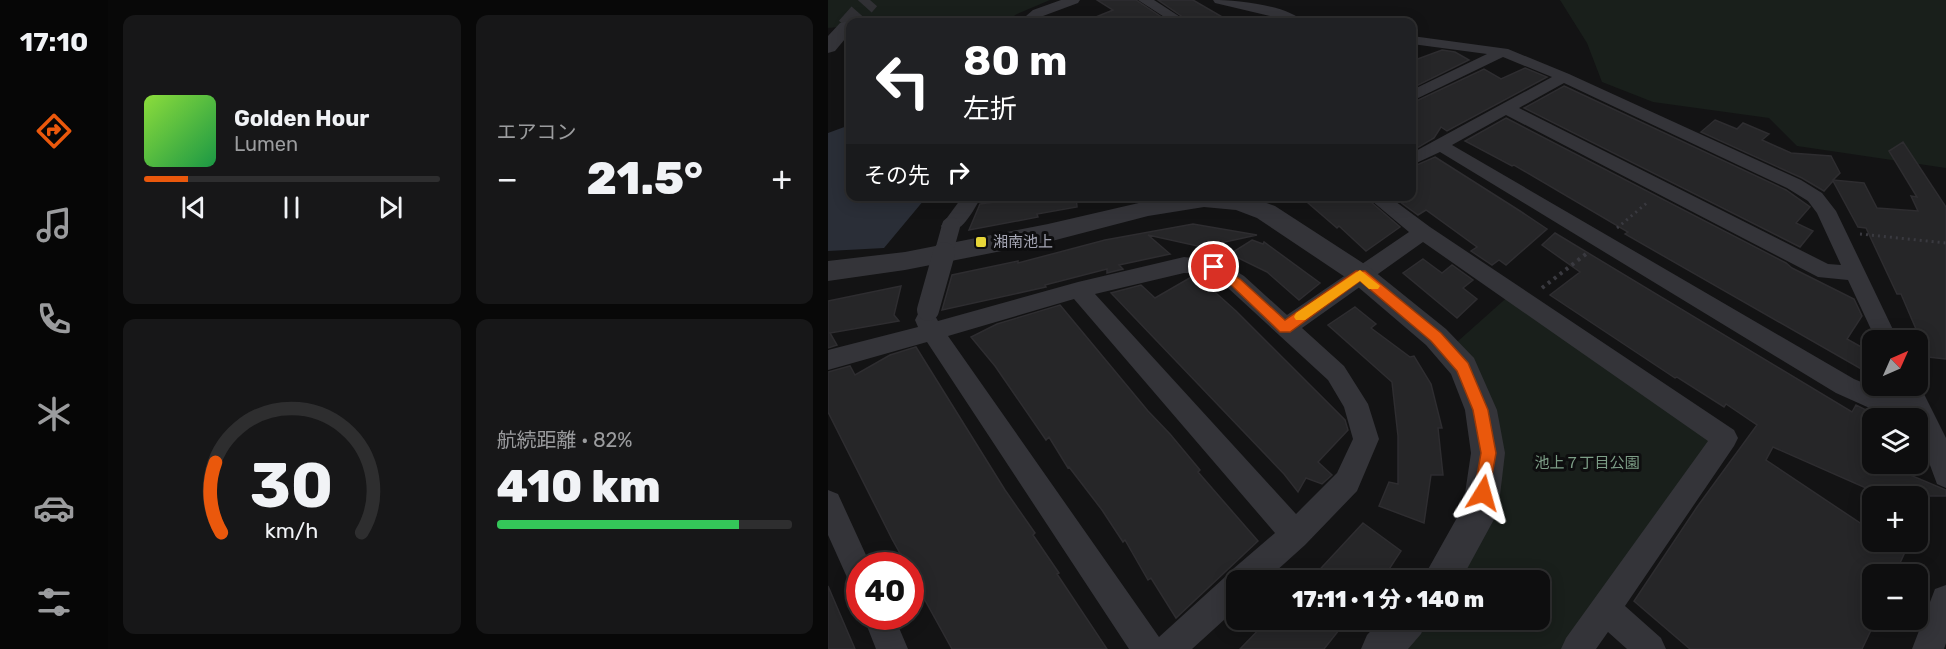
<!DOCTYPE html>
<html lang="ja">
<head>
<meta charset="utf-8">
<style>
	body { margin:0; font-family:Rubik,"Noto Sans JP",sans-serif; background:#171718; color:#f1f3f6; height:100vh; display:flex; flex-direction:column; font-size:22px; white-space:nowrap }
	* { box-sizing:border-box; margin:0 }
	p { font-size:20px; color:#9b9c9e }
	.icon { flex:none; width:33px; height:33px; fill:none; stroke:currentColor; stroke-width:2; stroke-linecap:round; stroke-linejoin:round }
	.map { position:relative; flex:1; overflow:hidden }
	.details { display:flex; flex-direction:column; gap:15px; padding:15px; background:#080808; width:720px }
	.details>* { flex:none }
	.hud { position:absolute; left:18px; top:18px; width:570px; height:183px; border-radius:12px; box-shadow:0 3px 15px #0003,0 0 0 2px #2e2e2f; background:#202124; color:#fff; overflow:hidden }
	.needle { width:39px; rotate:45deg }
	.controls { position:absolute; left:1034px; top:330px; display:grid; gap:12px }
	.controls a { display:grid; place-items:center; width:66px; height:66px; border-radius:12px; background:#0e0e0f; box-shadow:0 3px 15px #0003,0 0 0 2px #2e2e2f; font-size:30px }
	.speed { position:absolute; left:18px; top:552px; display:flex; gap:12px; font-size:30px; font-weight:700; text-align:center }
	.speed>* { display:grid; place-content:center; width:78px; height:78px; border-radius:50%; background:#0e0e0f; box-shadow:0 3px 15px #0003,0 0 0 2px #2e2e2f; line-height:1 }
	.speed .limit { border:9px solid #d22; background:#fff; color:#111 }
	.pin { position:absolute; display:grid; place-items:center; width:51px; height:51px; color:#fff; margin:-26px; border:3px solid #fff; border-radius:50%; box-shadow:0 2px 6px #0007 }
	.me { position:absolute; width:66px; margin:-33px; rotate:8deg; stroke-linejoin:round; filter:drop-shadow(0 0 4px #0008) }
	.turn { display:flex; align-items:center; gap:21px; height:126px; padding:0 18px; font-size:27px }
	.turn .icon { width:78px; height:78px; stroke-width:2.5 }
	.turn b { display:block; font-size:42px; line-height:51px }
	.then { display:flex; align-items:center; height:57px; padding:0 18px; background:#0003; gap:12px; font-size:22px }
	.big { font-size:45px; font-weight:800; line-height:1.1 }
	.details .widget { flex:1; display:flex; flex-direction:column; justify-content:center; gap:9px; min-width:0; padding:0 21px; border-radius:12px; background:#171718 }
	.details .dial { align-items:center; gap:0 }
	.dial svg { height:156px; overflow:visible; fill:none; stroke:#2e2e2f; stroke-width:7; stroke-linecap:round; text-anchor:middle }
	.dial text { fill:#f1f3f6; stroke:none }
	.song { display:flex; align-items:center; gap:18px }
	.cover { width:72px; height:72px; border-radius:9px; background:linear-gradient(135deg,hsl(90 70% 55%),hsl(140 70% 35%)) }
	.played { height:6px; border-radius:3px; background:linear-gradient(90deg,#ea580c 15%,#2e2e2f 15%) }
	.keys { display:flex; justify-content:space-around; direction:ltr }
	.heat { display:flex; justify-content:space-between; align-items:center; font-size:33px; direction:ltr }
	.charge { height:9px; border-radius:4px; background:linear-gradient(90deg,#34c759 82%,#2e2e2f 0) }
	.details .tiles { flex:1; display:grid; gap:15px; grid-template-columns:repeat(2,1fr) }
	.trip { position:absolute; left:398px; top:570px; width:324px; height:60px; border-radius:12px; background:#0e0e0f; box-shadow:0 3px 15px #0003,0 0 0 2px #2e2e2f; font-weight:800; line-height:60px; text-align:center }
	main { display:flex; flex:1; min-height:0 }
	.dock { display:flex; flex-direction:column; width:108px; justify-content:space-around; align-items:center; background:#060606; color:#9b9c9e }
	.dock .icon { width:42px; height:42px }
	.dock .active { color:#ea580c }
	.dock b { font-size:27px; color:#f1f3f6 }
	.map>svg:first-child { display:block }
</style>
</head>
<body>
<main>
<nav class="dock">
<b>17:10</b>
<svg class="icon active" aria-label="directions" viewBox="0 0 24 24"><path d="M12 3l9 9-9 9-9-9zM9 14v-3h6M13 9l2 2-2 2"/></svg>
<svg class="icon" aria-label="music" viewBox="0 0 24 24"><path d="M9 18V5l10-2v13"/><circle cx="6" cy="18" r="3"/><circle cx="16" cy="16" r="3"/></svg>
<svg class="icon" aria-label="phone" viewBox="0 0 24 24"><path d="M5 4h4l2 5-3 2q2 4 5 5l2-3 5 2v4C11 20 4 13 5 4z"/></svg>
<svg class="icon" aria-label="climate" viewBox="0 0 24 24"><path d="M12 3v18M4 7l16 10M4 17L20 7"/></svg>
<svg class="icon" aria-label="car" viewBox="0 0 24 24"><path d="M5 17H2v-5l4-1 3-4h7l3 4 3 1v5h-3M9 17h6M6 11h13"/><circle cx="7" cy="17" r="2"/><circle cx="17" cy="17" r="2"/></svg>
<svg class="icon" aria-label="filters" viewBox="0 0 24 24"><path d="M4 7h16M4 17h16"/><circle cx="9" cy="7" r="2"/><circle cx="15" cy="17" r="2"/></svg>
</nav>
<section class="details">
<div class="tiles">
<div class="widget">
<div class="song"><i class="cover"></i><div><b>Golden Hour</b><p>Lumen</p></div></div>
<div class="played"></div>
<div class="keys"><svg class="icon" aria-label="previous" viewBox="0 0 24 24"><path d="M18 5L8 12l10 7zM5 5v14"/></svg><svg class="icon" aria-label="pause" viewBox="0 0 24 24"><path d="M8 5v14M16 5v14"/></svg><svg class="icon" aria-label="next" viewBox="0 0 24 24"><path d="M6 5l10 7-10 7zM19 5v14"/></svg></div>
</div>
<div class="widget"><p>エアコン</p>
<div class="heat"><a>−</a><b class="big">21.5°</b><a>+</a></div>
</div>
<div class="widget dial"><svg viewBox="0 0 100 80">
<path d="M14 69A42 42 0 1 1 86 69"/>
<path d="M14 69A42 42 0 0 1 11 33" stroke="#ea580c"/>
<text x="50" y="56" font-size="32" font-weight="700">30</text>
<text x="50" y="72" font-size="11">km/h</text>
</svg></div>
<div class="widget"><p>航続距離 · 82%</p><b class="big">410 km</b><div class="charge"></div></div>
</div>
</section>
<div class="map">
<svg width="1118" height="649" viewBox="0 0 1118 649">
	<rect width="100%" height="100%" fill="#131314"/>
	<path fill="#191f1b" d="M0,0h222l-33,14 -12,8h-155v4l-22,2z
		M732,0h386v168l-149,-22 -28,-28 -116,-16 -51,-20 -15,-39z
		M684,293l213,145 -148,211h-196l26,-29h132v-40h-98l5,-5 42,-122 -40,-103z"/>
	<path fill="#2a2e37" d="M19,126l3,3v67h70l4,4 -40,48 -56,3v-118z"/>
	<path fill="#262628" stroke="#2e2d30" stroke-width="1.5" d="M269,0h39l33,22h-83v-1l27,-11z
		M330,0h35l38,22h-41z
		M614,50l13,2 14,8 -57,28v-27z
		M697,68l22,9 -100,54 -6,-4 -7,11 -22,13v-48l72,-34 17,10z
		M736,86l222,104 24,17 -14,16 17,8 -13,16 -276,-139z
		M678,118l280,145 6,5 62,31 8,17 -15,23 25,14v4l-9,13 -238,-136 3,-2 -114,-67 -2,1 -47,-25z
		M887,120l22,9 6,-6 26,11 -7,6 29,13 40,3 9,17 -7,7 31,3 13,25 41,3 -7,-15 6,1 -28,-46 14,-9 43,65v152l-18,-2 -27,-63h-4l-31,-66 -8,-1 -25,-46 -9,10 -22,-13 -101,-46z
		M607,157l85,54 27,18 -41,36 -7,-5 -7,5 -21,-14 6,-4 -51,-37 -8,5 -26,-19h20v-29z
		M190,196h58l1,11 -40,7 1,3 -69,13 11,-26 30,-4v-2z
		M472,196h64l36,31 -34,24 -27,-25 -2,2z
		M365,224l64,11 -55,12 -54,-12 22,19 -51,11 4,4 -16,4v-4l-62,16 1,2 -104,23 10,-35 66,-14v2l87,-23z
		M727,233l297,179 4,-7 16,8v51h12l62,26v6h-62l-111,-49 -7,13 106,71v11h16l17,10 -10,22h-23v54l-10,21h-172l-56,-48 63,-94 60,-82 -31,-21 -2,3 -47,-30 -2,1 -125,-83 30,-23 -38,-27z
		M424,240l11,4 1,-2 56,41 -21,17 -32,-28 -37,-18z
		M595,259l19,14 10,-8 21,15 -10,8 14,11 -20,19 -54,-45z
		M365,276h4l39,35 109,109 3,10 -30,32 14,13 -10,9 -16,-6 -8,14 -14,-18 -173,-181 30,-8 14,13z
		M73,286l-7,29 5,6 -69,12 7,12 -9,3v-47z
		M232,305l88,106 22,23 30,36 -2,2 60,69 -82,77 -25,-40 -3,2 -23,-40 -2,2 -21,-32 -33,-43 -1,1 -19,-31 -3,3 -51,-74 -24,-29 26,-13z
		M527,307l21,17 -5,4 39,29 4,-1 17,28 11,44h-4l5,47h-12l-7,48 -45,-17 10,-24 9,2v-48l-6,-54 -64,-57z
		M88,347l89,143 30,43 -2,2 26,38 -2,1 50,75h-155l-36,-65 -6,-18h-3l-15,-27 -64,-127v-40l22,-6 5,9 35,-20z
		M535,523l38,28 -19,29h-72z
		M0,586l27,63h-27z
		M440,620h79l-23,29h-84z"/>
	<g fill="none" stroke-linecap="round" stroke-linejoin="round">
		<path stroke="#303034" stroke-width="19" stroke-dasharray="19 9" stroke-linecap="butt" d="M18,27l24,-27"/>
		<path stroke="#3a3a40" stroke-width="3" stroke-dasharray="2 4" stroke-linecap="butt" d="M789,228l31,-26
			M1032,234l86,9"/>
		<path stroke="#3a3a40" stroke-width="4" stroke-dasharray="3 4.5" stroke-linecap="butt" d="M714,288l44,-34"/>
		<path fill="#343439" fill-rule="evenodd" d="M233,0h19l-2,3 -35,13 -9,6h-15l14,-12z
			M310,0h16l34,22h-16z
			M385,0c23,0 75,5 91,22h-17l-9,-4 -63,-15z
			M584,36l96,13 61,25 232,106 21,13 14,18 62,129h-22l-28,-60 -30,-3 -312,-162 -54,30 402,234 22,9 22,2 -2,-4h21v-6l29,58v50l-9,-4 -20,-54v-12h-5l-4,-6 -34,-2 -38,-17 -396,-241 -28,13v-12l140,-76 -49,-20 -91,44v-11l75,-36 -75,-10zM736,83l223,105 21,13 9,12 24,52 -13,-1 -309,-156z
			M135,196h19c-9,14 -20,40 -38,35l-3,-5z
			M538,196h22l42,31 304,203 4,8 -4,8 -109,160 36,32 5,11h-39l-19,-17 -12,17h-35l5,-11 142,-197 -285,-199 -121,86 42,38 24,38 11,35 -22,52 -52,54 -39,35h-30v29l-44,40h-63l-202,-307 -99,28v-20l90,-23 -3,-7 3,-6 8,-3 8,3 4,7 140,-39 106,-25 37,5 23,14 43,39 122,-83zM356,273l25,1 19,14 100,92 16,27 9,32 -16,34 -41,41 -201,-220zM246,299l201,234 -42,36 -2,6 -6,2 -66,60 -211,-301z
			M0,490l10,4 33,72h-11v23l-10,-5 -22,-49z
			M1118,585v58l-2,6h-32l23,-60z
			M35,616h31l14,33h-32z"/>
		<path fill="#343439" fill-rule="evenodd" d="M18,22l4,1v10l-15,18 -7,2v-17l12,-13z
			M341,196h79l27,10 94,61 77,62 28,29 23,52 8,43 -7,59 -37,68h-39l41,-73 8,-54 -6,-43 -14,-36 -25,-29 -75,-64 -94,-63 -21,-8 -32,-3 -56,9 -100,26 -143,28 -77,11v-20l77,-9 143,-28z
			M553,620h46l-6,14 -13,15h-47l6,-14z"/>
		<path stroke="#343439" stroke-width="18" d="M115,255l8,-29"/>
		<path stroke="#343439" stroke-width="22" d="M100,310l16,-57"/>
	</g>
	<path fill="#ea580c" stroke="#983908" stroke-width="1.5" d="M386,263l26,16 45,41 71,-49h9l76,62 27,30 20,47 8,43 -8,45 -5,3 -6,-3 -3,-5 7,-40 -8,-43 -16,-39 -26,-30 -71,-60 -70,51h-10l-49,-47 -21,-14 -2,-4 2,-3z"/>
	<path fill="#f59e0b" d="M532,270l20,16 -2,3h-9l-9,-8 -55,39h-9l-2,-3 2,-4z"/>
	<rect fill="#e7d638" stroke="#0e0e0f" stroke-width="2" x="147" y="236" width="12" height="12" rx="3"/>
	<g text-anchor="middle" dominant-baseline="central" stroke-width="6" stroke-linejoin="round" paint-order="stroke">
		<g font-size="15" fill="#a5a6b4" stroke="#0e0e0f" text-anchor="start">
			<text x="165" y="242">湘南池上</text>
		</g>
		<g font-size="15" fill="#7d9e87" stroke="#0e0e0f">
			<text x="759" y="463">池上７丁目公園</text>
		</g>
	</g>
</svg>
<div class="controls">
<a><svg class="needle" viewBox="-14 -14 28 28"><path d="M0-13l5 13h-10z" fill="#e53935"/><path d="M0 13l5-13h-10z" fill="#9b9c9e"/></svg></a>
<a><svg class="icon" aria-label="layers" viewBox="0 0 24 24"><path d="M12 4l9 5-9 5-9-5zM3 14l9 5 9-5"/></svg></a>
<a>+</a>
<a>−</a>
</div>
<div class="speed"><div class="limit">40</div></div>
<div class="pin" style="left:386px;top:267px;background:#d93025"><svg class="icon" aria-label="arrive" viewBox="0 0 24 24"><path d="M6 21V4h12l-3 4 3 4H6"/></svg></div>
<svg class="me" style="left:655px;top:493px" viewBox="-20 -20 40 40"><path d="M0-17L14 15 0 8-14 15z" fill="#ea580c" stroke="#fff" stroke-width="4"/></svg>
<div class="trip">17:11 · 1 分 · 140 m</div>
<div class="hud">
<div class="turn"><svg class="icon" aria-label="left" viewBox="0 0 24 24"><path d="M17 20v-9H6M10 6l-5 5 5 5"/></svg><div><b>80 m</b>左折</div></div>
<div class="then">その先<svg class="icon" aria-label="right" viewBox="0 0 24 24"><path d="M7 20v-9h11M14 6l5 5-5 5"/></svg></div>
</div>
</div>
</main>
</body>
</html>
